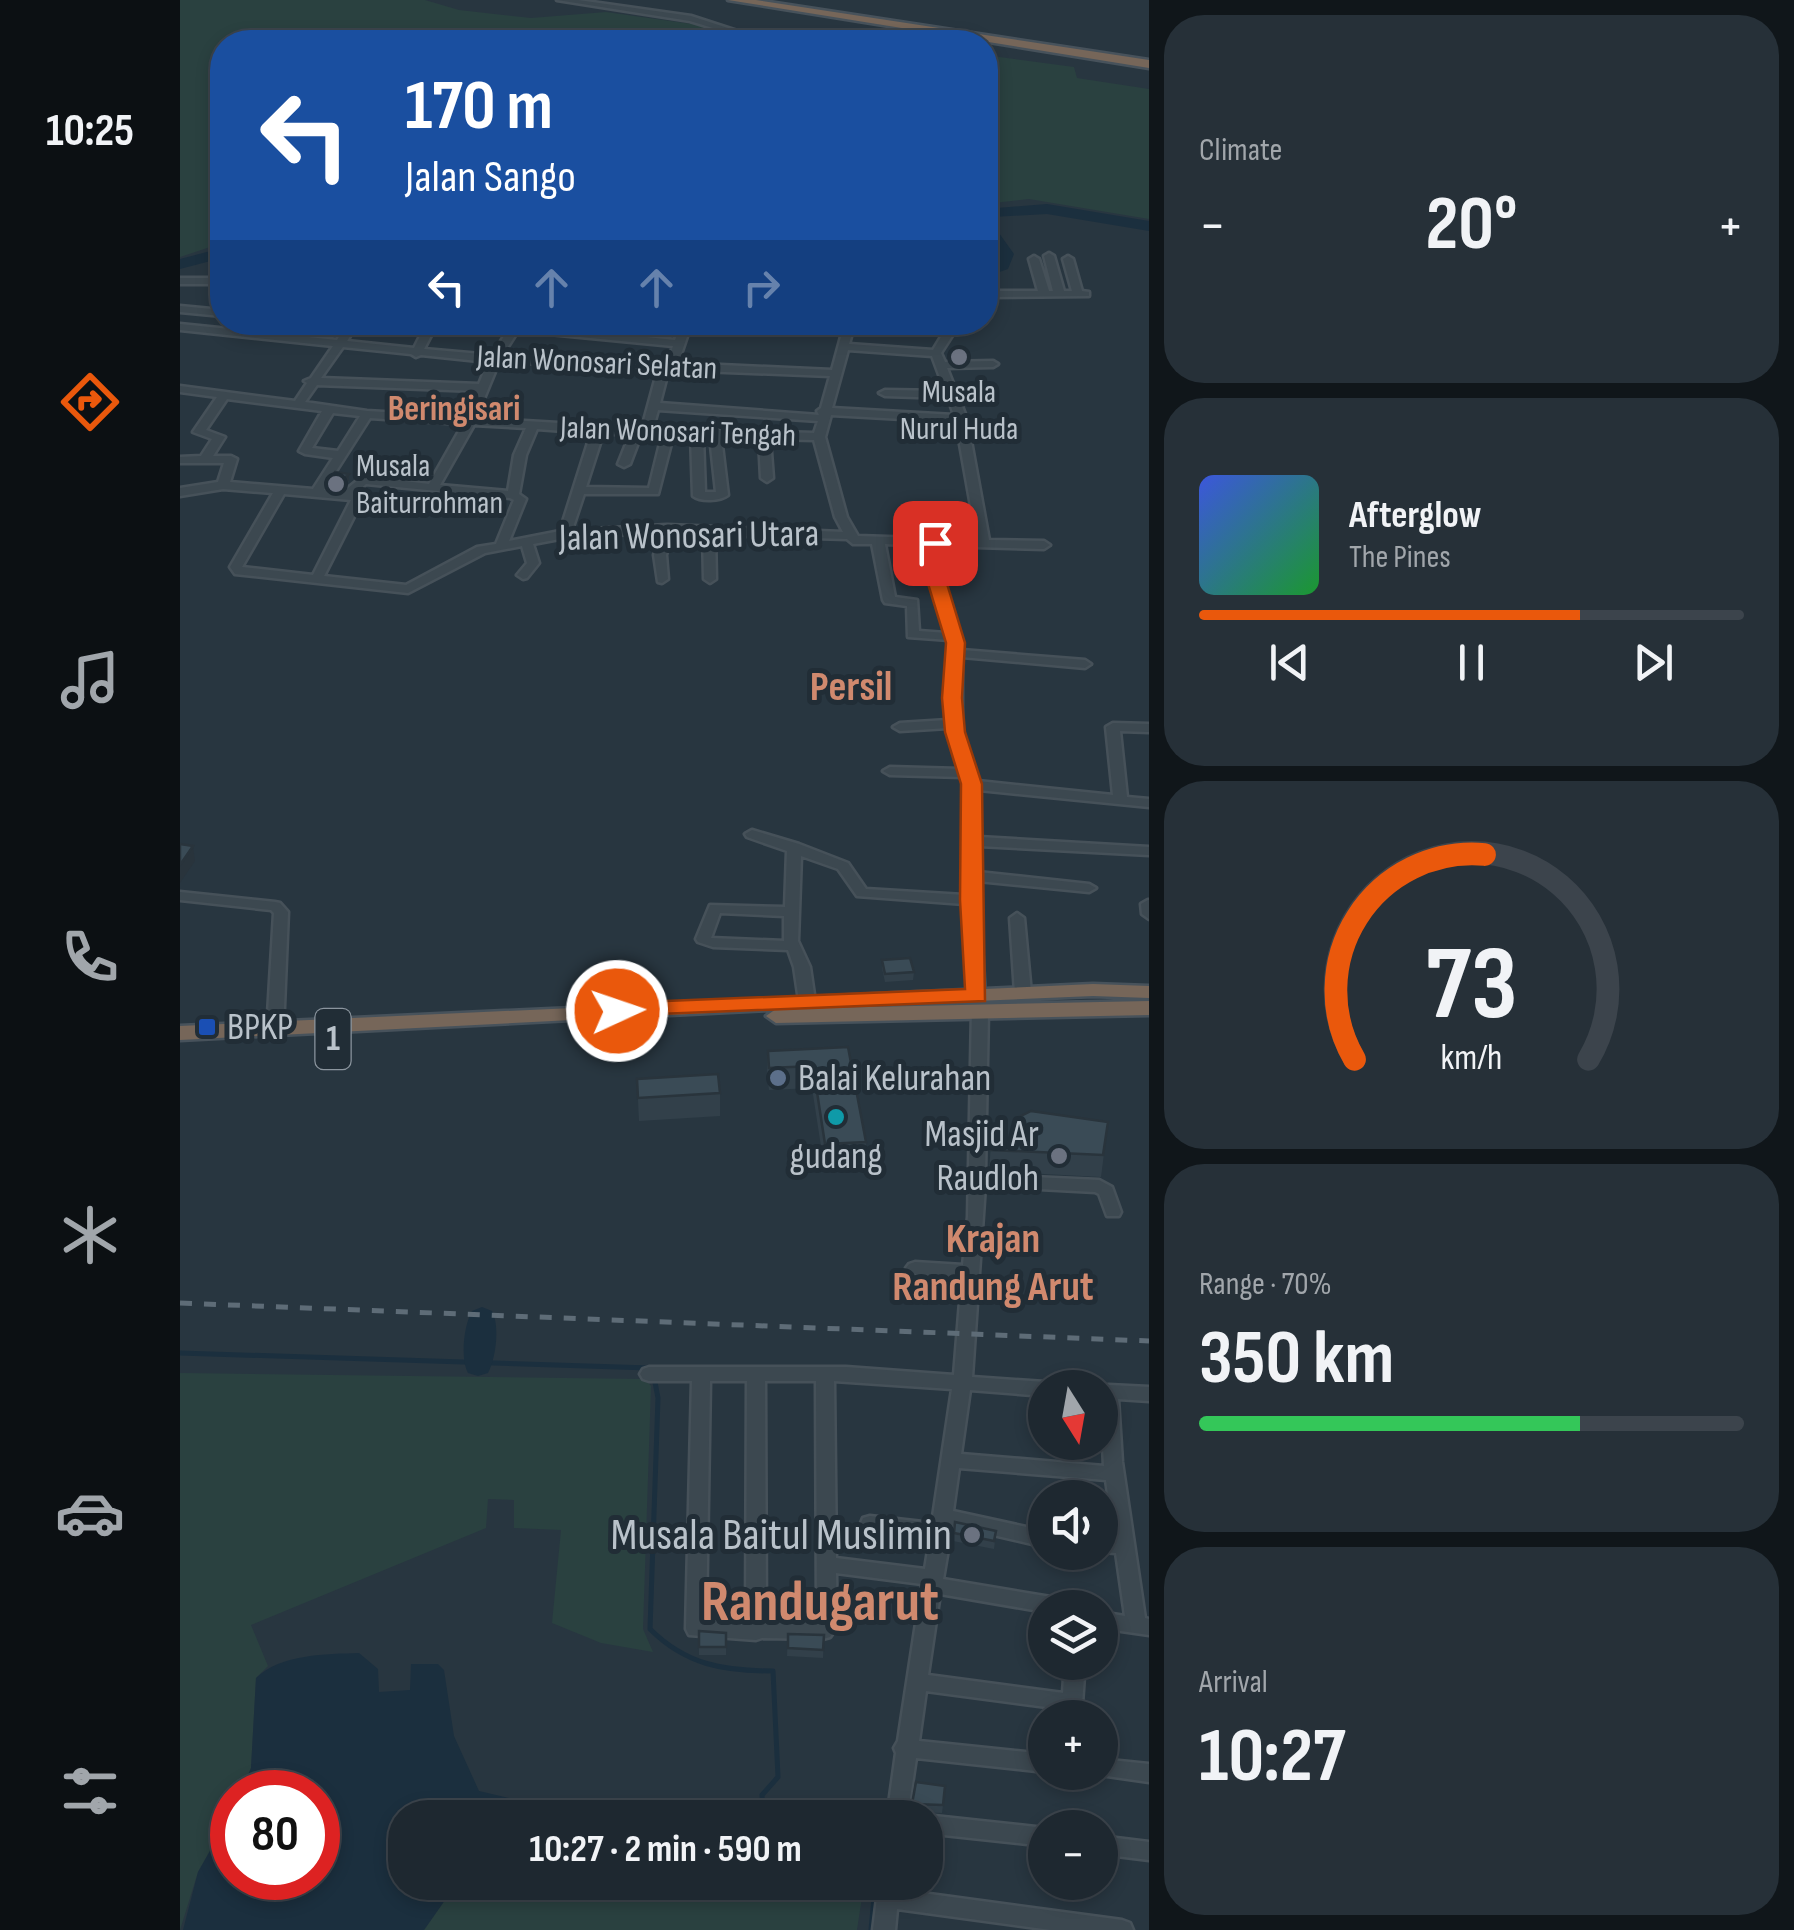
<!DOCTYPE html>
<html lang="en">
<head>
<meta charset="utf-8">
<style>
	body { margin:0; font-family:"Sofia Sans Condensed",sans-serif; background:#263038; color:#f1f3f6; height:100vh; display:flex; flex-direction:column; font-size:38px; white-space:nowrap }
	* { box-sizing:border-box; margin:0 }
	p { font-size:32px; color:#a1a6ab }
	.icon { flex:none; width:55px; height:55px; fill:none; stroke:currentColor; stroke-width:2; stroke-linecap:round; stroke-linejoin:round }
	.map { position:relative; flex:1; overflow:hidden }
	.sheet { display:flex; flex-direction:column; gap:15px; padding:15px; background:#10161a; width:645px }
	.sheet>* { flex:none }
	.guide { position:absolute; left:30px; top:30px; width:788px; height:305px; border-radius:40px; box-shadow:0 5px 15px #0003,0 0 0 2px #3c444c; background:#1a4fa0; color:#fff; overflow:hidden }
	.needle { width:65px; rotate:169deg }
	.buttons { position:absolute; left:848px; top:1370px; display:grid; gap:20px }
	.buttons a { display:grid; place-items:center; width:90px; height:90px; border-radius:50%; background:#1e2830; box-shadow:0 5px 15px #0003,0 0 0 2px #3c444c; font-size:50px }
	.speed { position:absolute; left:30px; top:1770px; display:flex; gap:20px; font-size:50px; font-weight:700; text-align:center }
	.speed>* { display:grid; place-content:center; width:130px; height:130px; border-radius:50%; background:#1e2830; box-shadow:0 5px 15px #0003,0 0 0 2px #3c444c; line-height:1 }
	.speed .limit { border:15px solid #d22; background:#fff; color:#111 }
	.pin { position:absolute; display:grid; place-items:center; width:85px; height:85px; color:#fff; margin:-42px; border-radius:20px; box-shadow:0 5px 15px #0006 }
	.me { position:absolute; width:110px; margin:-55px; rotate:87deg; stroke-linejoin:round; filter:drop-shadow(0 0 8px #0008) }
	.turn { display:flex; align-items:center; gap:35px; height:210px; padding:0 30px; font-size:45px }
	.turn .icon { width:130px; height:130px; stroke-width:2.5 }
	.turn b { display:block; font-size:70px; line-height:85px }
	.lanes { display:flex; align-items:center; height:95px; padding:0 30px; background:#0003; justify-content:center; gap:50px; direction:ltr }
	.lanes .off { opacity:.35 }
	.big { font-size:75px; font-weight:700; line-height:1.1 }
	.sheet .card { flex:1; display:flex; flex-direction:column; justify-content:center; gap:15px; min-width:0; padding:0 35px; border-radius:40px; background:#263038 }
	.sheet .dial { align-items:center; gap:0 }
	.dial svg { height:260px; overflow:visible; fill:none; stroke:#3c444c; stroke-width:7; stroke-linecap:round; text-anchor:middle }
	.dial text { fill:#f1f3f6; stroke:none }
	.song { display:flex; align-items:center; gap:30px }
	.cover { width:120px; height:120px; border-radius:15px; background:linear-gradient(135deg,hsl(230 70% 55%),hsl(130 70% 35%)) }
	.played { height:10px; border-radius:5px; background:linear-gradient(90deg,#ea580c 70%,#3c444c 70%) }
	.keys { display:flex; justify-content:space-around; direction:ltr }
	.heat { display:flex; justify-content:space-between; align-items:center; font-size:55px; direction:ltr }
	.charge { height:15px; border-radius:8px; background:linear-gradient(90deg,#34c759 70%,#3c444c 0) }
	.trip { position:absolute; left:208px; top:1800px; width:555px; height:100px; border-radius:40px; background:#1e2830; box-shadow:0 5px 15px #0003,0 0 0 2px #3c444c; font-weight:700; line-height:100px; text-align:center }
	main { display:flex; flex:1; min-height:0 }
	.tabs { display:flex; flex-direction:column; width:180px; justify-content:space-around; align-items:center; background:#0c1013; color:#a1a6ab }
	.tabs .icon { width:70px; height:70px }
	.tabs .on { color:#ea580c }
	.tabs b { font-size:45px; color:#f1f3f6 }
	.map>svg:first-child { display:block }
</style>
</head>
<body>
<main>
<nav class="tabs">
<b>10:25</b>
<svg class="icon on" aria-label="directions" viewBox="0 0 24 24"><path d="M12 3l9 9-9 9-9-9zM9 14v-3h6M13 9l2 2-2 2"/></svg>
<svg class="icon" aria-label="music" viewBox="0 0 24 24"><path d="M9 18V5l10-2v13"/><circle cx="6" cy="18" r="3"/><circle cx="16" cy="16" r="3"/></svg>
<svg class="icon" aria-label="phone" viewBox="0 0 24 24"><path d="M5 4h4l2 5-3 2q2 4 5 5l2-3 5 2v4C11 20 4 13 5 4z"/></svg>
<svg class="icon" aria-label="climate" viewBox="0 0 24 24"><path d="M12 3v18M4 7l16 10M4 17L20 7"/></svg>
<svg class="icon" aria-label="car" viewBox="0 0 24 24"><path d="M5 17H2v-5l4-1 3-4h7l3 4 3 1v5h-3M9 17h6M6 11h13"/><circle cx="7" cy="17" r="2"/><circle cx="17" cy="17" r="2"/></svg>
<svg class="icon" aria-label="filters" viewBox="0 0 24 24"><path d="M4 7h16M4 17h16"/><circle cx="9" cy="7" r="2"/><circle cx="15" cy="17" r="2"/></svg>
</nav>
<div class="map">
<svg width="969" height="1930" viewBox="0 0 969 1930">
	<rect width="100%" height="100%" fill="#283640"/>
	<path fill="#2a4140" d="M0,0h245l34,10 72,8 75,-6 143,20 73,1 71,9h-671v201l-42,14z
		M805,55l89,12 3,11 72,11v130l-120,-20 -44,5z
		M0,1373l465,6 6,7 -8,243 10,23 -52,-9 -49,-20 9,-93 -47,-2v-28l-26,-1 -2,29 -235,97 17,41 -12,12 -5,90 -10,24h-9v20l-34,60 -18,58z
		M638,1882l37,5 7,10 -5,33h-433l33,-47z"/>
	<path fill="#1b2f3e" d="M179,1653l19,16 1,23 31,-2 1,-26h27l6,6 10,66 25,55 47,11 20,15 -141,1v64l52,1 -33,47h-241l15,-58 34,-60v66h86v-86h-77l10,-24 5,-90c25,-24 70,-24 103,-25z"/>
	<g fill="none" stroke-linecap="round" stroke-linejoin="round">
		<path stroke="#1b2f3e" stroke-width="5" d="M0,1353l470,15
			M474,1377l4,21 -8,231c36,36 74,42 123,42l5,106 -16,18 1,20
			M864,1384l55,3
			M689,1882l5,16 -3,32"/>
		<path fill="#1b2f3e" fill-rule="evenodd" d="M867,204l102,17v10l-102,-17 -54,3 1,9 20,28 -6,15 -23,8v-11l10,-4 3,-8 -13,-18v-27z
			M42,248v10l-42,11v-10z
			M302,1307l10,4c8,15 4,47 -4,62l-10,3 -10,-3c-8,-15 -4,-48 4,-62z"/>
		<g stroke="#465159" stroke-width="5">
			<path id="minor" d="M377,0h21l113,16 80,26h-12l-69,-21z
				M869,253l5,3 10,35h8l-9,-32 5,-3 5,3 9,32 7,1v4l-104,1v-6h53l-9,-32 5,-3 5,3 10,32h4l-9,-35z
				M0,278h42v6h-42z
				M0,306l42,4v6l-42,-4z
				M168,322h11l-12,19 67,7 13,-26h11l-14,27 68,6 16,-25 -43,-5 -5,-3h41l174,18 7,-18h10l-14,41 154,7 13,-48h10l-6,22 84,6 17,-28h11l-20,31 4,9 48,-1 5,3 -5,3 -46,1 20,51 22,121 55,1 6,4 -6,4 -103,-3 1,31 19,60 1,13 123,10 6,4 -6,4 -123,-11v75l16,49 135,14 -7,-68 7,-4 36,1v8l-29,-1 7,66 22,2v8l-170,-17v47l170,10v8l-170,-9 -1,26 111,12 7,4 -7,4 -111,-11 7,114 -8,5 -8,-5 -5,-91 -107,-8 -19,-27 -37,-13 -3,85 12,26 5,34 -3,3 -5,2 -8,-5 -5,-34 -6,-17 -75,-3 -15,-5 -2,-3 14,-34 75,2 2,-56 -40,-14 -2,-3 7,-4 47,14 49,19 18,26 98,6 1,-110 -2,-8 -73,-2 -7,-4 7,-4 70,2 -12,-41 -48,3 -7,-4 7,-4 48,-3 1,-80 -41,-3 -1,-31 -22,-3 -2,-3 -11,-56h-19l-6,-5 -132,-4 1,44 -6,4 -6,-4 -1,-45 -31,-1 -6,22 2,24 -6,4 -4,-1 -4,-27 6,-22h-9l-86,5 -32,6 6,19 -12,15 -4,1 -6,-4 10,-12 -5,-17 -37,7 -77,40 -173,-19 -5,-7 43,-74 -50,-4 -43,7v-8l38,-6 6,-19h-44v-6l21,-1 11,-17 -19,-7 24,-35 -37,-5v-6l115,15 12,-18 -3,-2 7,-3 22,-32 -153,-16v-6l157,16zM338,331l155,15 -6,17 -165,-7zM163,347l68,7 5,3 5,-2 67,7 -9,22 -158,-6zM668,350l84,6 13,35 -60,-1 -6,3 6,3 63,2 6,17 -122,-7zM319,362l159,7 -16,59 -166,-10zM495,370l155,6 -9,32 -4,3 2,4 -159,-12 8,-31zM137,385l159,6 -10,26 -99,-6 -62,-9zM47,399l95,12 -23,40 6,3 28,4 -20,31 -83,-7 7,-23 -6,-3h-18l12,-19 -19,-7zM478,410l160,11 -4,12 -161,-5zM153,413l27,3 -22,35 -26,-3zM651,415l125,7 21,118 -119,-4 -11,-19 -22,-80zM190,418l93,6 -34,60 -66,-8 -20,16 -19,-2zM294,425l52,3 -12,27 -6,36 -68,-6zM357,429l54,4 -31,98 -51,10 17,-42 -7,-5 7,-39zM423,434h27l-12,30 6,3 6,-3 11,-29h21l-13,53 -63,-1zM493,436h18l2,60c8,6 27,5 35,-1l-7,-58 38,2 2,39 6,4 6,-4 -3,-39 44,1 21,77 8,15 -176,-7 -95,5 12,-36h74zM523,437h7l6,55h-11zM186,484l144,14 4,2 -18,44 -19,3 -71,38 -82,-9 40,-79 -8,-4zM104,494l67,6 -38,75 -71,-8zM705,544l44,2 1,31 16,56 -27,-2 -2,-31 -22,-3zM540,913l64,3v25l-73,-3z
				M0,892l95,10 5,1 8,9 -5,119 -3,4 -5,1 -8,-5 7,-118 -3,-3 -91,-10z
				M968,900h1v19l-7,-5 -1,-10z
				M837,913l7,5 7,75 -8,5 -8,-5 -5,-75z
				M800,1005l8,5 -3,165 114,5 13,7 9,25 -2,4h-12l-8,-22 -4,-2 -110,-6 -13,191 73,5 8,6h-8v8l-75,-6 -9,64 143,12 -4,-78 -6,-1 15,-2 40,2v14l-31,-2 4,63 23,156 4,1v16l-49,-7v-16l25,4 -9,-63 -16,-1v-15l14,1 -8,-58 -147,-12 -6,43 92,20v16l-95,-22 1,7 -8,47 126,21 7,2 2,6h-33v4l-105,-18 -12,81 135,18 2,-31h20l-4,56h-20l1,-9 -136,-18 -7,50 126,13v18l-129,-14 -9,60h-20l9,-65 -2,-5 4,-7 24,-157 -86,-11 1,54 -7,10 -7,2 -61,-1 -6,2 -67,-5 -3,-6 6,-248h-43l-6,-2 -3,-5 3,-5 6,-2h197l108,8 8,-98 -47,-3 -6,-2 -3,-4 3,-4 6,-2 48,3 5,-48 4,-207zM530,1381h37l-1,241 -40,-1zM585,1381h51l1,242 -51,-1zM654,1381l118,8 -20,134 -62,-7 -7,2 -2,5 2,5 7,2 60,8 -5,31 -89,-11z
				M920,1759l49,5v18l-56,-8 -1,-2h8z
				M745,1815l120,13v18l-120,-13v-15h-7z
				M920,1836l49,6v18l-49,-6z
				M699,1882h22l-1,8 222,30 8,3 3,7h-82l-154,-21 -2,21h-22z"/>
		</g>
		<g stroke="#47525b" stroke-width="5">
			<path id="highway" d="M548,0h28l393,60v8z
				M913,984l56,2v12l-56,-2 -286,12 -627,32v-14z
				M969,1001v14l-373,8 -10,-7 10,-7z"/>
		</g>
		<use href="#minor" fill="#3c4850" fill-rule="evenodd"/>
		<use href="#highway" fill="#766659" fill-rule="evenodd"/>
		<path stroke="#5e6c77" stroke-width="5" stroke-dasharray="12 12" stroke-linecap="butt" d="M0,1303l969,38"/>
	</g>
	<path fill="#32404a" d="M150,480l19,1 -7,7 -12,-1z
		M702,960l32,12 -1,8 -28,2 -3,-14z
		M668,1047l18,95 -1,22 -41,2 -12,-78 -43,2 -2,-17 1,-22z
		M457,1079l83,14v23l-81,5z
		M928,1122l-7,55 -112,-6 2,-27 24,4z
		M775,1522l41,9 -2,18 -41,-8z
		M519,1631l27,2v22h-27z
		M608,1634l36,1 -1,23 -36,-2z
		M736,1782l29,4 -3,27 -30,-1z"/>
	<path fill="#29343c" d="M169,474v7l-7,7 -1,-7z
		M13,846l2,15 -15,22v-18z"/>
	<path fill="#3a4b56" stroke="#29343c" stroke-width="2.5" d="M155,472l14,2 -8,7 -11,-1z
		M0,844l13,2 -13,19z
		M730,958l4,14 -29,2 -3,-14z
		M668,1047l18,95 -41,2 -12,-78 -44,2 -1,-17z
		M538,1074l2,19 -82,5 -1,-19z
		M851,1111l77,11 -5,33 -112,-5v-6l24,4 4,-31z
		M775,1522l41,9 -2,10 -40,-8z
		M519,1631l27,2v14h-27z
		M608,1634l36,1 -1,15 -35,-2z
		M736,1782l29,4 -2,19 -31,-1z"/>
	<path fill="#ea580c" stroke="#983908" stroke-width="2.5" d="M755,538l9,5 1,34 20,66 -3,55 3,34 17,52 3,217 -376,15 -3,-5 11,-8 348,-14 -5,-89 1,-116 -16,-52 -3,-34 4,-55 -20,-66v-34z"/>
	<g fill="#6b7280" stroke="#212d36" stroke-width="4">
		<circle cx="779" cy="357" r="10"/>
		<circle cx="156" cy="484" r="10"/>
		<circle cx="879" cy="1156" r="10"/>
		<circle cx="792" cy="1535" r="10"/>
	</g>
	<rect fill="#1a4fb4" stroke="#212d36" stroke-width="4" x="17" y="1017" width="20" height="20" rx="5"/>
	<circle fill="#5c6f8a" stroke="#212d36" stroke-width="4" cx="598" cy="1078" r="10"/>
	<circle fill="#0f9aa8" stroke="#212d36" stroke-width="4" cx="656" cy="1117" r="10"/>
	<g text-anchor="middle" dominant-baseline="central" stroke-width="10" stroke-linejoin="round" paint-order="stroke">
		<g font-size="32" fill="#b9c2ca" stroke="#212d36">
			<text transform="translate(417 363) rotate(3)">Jalan Wonosari Selatan</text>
			<text transform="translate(498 432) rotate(2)">Jalan Wonosari Tengah</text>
		</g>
		<g font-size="32" fill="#b9c2ca" stroke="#212d36">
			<text x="779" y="392">Musala<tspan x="779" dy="37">Nurul Huda</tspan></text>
			<text x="176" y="466" text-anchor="start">Musala<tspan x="176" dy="37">Baiturrohman</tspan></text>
		</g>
		<g font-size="35" font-weight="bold" fill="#d0896e" stroke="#212d36">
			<text x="274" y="409">Beringisari</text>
		</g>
		<rect fill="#212d36" stroke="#8b959e" stroke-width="2.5" x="135.5" y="1009" width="35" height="60" rx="8"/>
		<g font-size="35" font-weight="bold" fill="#b9c2ca">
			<text x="153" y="1039">1</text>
		</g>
		<g font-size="38" fill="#b9c2ca" stroke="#212d36">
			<text transform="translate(509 536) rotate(-1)">Jalan Wonosari Utara</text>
		</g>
		<g font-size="38" fill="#b9c2ca" stroke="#212d36" text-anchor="start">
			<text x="47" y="1027">BPKP</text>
			<text x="618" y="1078">Balai Kelurahan</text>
			<text x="859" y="1134" text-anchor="end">Masjid Ar<tspan x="859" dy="44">Raudloh</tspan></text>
			<text x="656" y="1156" text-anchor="middle">gudang</text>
		</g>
		<g font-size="42" font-weight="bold" fill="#d0896e" stroke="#212d36">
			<text x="671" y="687">Persil</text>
			<text x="813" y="1239">Krajan<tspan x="813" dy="48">Randung Arut</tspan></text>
		</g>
		<g font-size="45" fill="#b9c2ca" stroke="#212d36" text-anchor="end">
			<text x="772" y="1535">Musala Baitul Muslimin</text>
		</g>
		<g font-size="58" font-weight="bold" fill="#d0896e" stroke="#212d36">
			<text x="640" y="1602">Randugarut</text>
		</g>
	</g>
</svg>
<div class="buttons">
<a><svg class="needle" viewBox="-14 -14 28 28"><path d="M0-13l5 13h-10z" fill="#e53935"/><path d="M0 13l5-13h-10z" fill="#a1a6ab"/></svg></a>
<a><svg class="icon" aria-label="sound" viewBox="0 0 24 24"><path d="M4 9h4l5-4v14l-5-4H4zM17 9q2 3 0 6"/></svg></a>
<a><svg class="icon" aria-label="layers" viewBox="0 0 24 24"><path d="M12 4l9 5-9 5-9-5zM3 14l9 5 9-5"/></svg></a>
<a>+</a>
<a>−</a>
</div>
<div class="speed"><div class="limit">80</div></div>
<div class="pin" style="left:755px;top:543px;background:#d93025"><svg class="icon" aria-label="arrive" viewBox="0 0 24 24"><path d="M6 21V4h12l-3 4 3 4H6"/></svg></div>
<svg class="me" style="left:437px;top:1011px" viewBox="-20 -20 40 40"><circle r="17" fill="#ea580c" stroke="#fff" stroke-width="3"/><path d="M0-11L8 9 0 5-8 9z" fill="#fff"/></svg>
<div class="trip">10:27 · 2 min · 590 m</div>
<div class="guide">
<div class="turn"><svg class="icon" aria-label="left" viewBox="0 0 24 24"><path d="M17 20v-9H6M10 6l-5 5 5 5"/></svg><div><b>170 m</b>Jalan Sango</div></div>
<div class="lanes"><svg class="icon" aria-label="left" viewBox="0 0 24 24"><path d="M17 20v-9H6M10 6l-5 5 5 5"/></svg><svg class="icon off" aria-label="ahead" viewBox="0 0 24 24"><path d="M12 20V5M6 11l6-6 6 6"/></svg><svg class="icon off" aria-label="ahead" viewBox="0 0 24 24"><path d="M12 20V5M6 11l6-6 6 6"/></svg><svg class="icon off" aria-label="right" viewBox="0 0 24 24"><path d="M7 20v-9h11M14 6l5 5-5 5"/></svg></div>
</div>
</div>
<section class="sheet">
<div class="card"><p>Climate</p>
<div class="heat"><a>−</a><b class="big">20°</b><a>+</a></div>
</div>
<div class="card">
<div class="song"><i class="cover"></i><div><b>Afterglow</b><p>The Pines</p></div></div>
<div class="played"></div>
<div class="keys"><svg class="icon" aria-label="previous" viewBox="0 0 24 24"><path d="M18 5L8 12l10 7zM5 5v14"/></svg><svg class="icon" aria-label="pause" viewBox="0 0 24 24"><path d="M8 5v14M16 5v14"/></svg><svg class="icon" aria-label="next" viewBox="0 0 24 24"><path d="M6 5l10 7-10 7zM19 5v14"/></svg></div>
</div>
<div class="card dial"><svg viewBox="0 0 100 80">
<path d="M14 69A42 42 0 1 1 86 69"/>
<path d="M14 69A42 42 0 0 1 54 6" stroke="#ea580c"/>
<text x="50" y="56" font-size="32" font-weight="700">73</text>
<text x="50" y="72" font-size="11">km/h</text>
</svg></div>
<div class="card"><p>Range · 70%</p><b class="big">350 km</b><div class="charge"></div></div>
<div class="card"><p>Arrival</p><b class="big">10:27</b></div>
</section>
</main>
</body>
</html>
